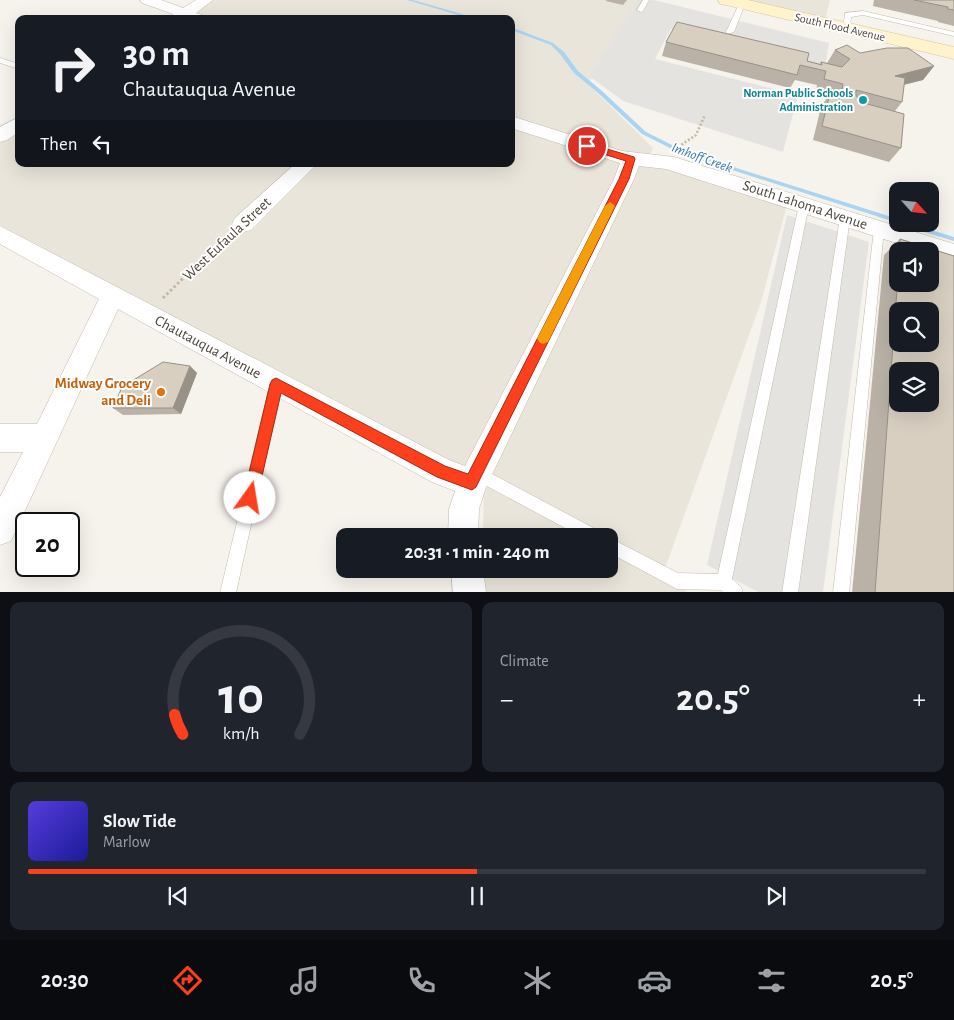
<!DOCTYPE html>
<html lang="en">
<head>
<meta charset="utf-8">
<style>
	body { margin:0; font-family:"Alegreya Sans",sans-serif; background:#20242c; color:#f1f3f6; height:100vh; display:flex; flex-direction:column; font-size:19px; white-space:nowrap }
	* { box-sizing:border-box; margin:0 }
	p { font-size:16px; color:#9ea1a6 }
	.icon { flex:none; width:28px; height:28px; fill:none; stroke:currentColor; stroke-width:2; stroke-linecap:round; stroke-linejoin:round }
	.map { position:relative; height:592px; overflow:hidden }
	.panel { display:flex; flex-direction:column; gap:10px; padding:10px; background:#0d0f14; flex:1 }
	.panel>* { flex:none }
	.guide { position:absolute; left:15px; top:15px; width:500px; height:152px; border-radius:10px; box-shadow:0 5px 20px #0002; background:#171b24; color:#f1f3f6; overflow:hidden }
	.needle { width:32px; rotate:117deg }
	.controls { position:absolute; left:889px; top:182px; display:grid; gap:10px }
	.controls a { display:grid; place-items:center; width:50px; height:50px; border-radius:10px; background:#171b24; box-shadow:0 5px 20px #0002; font-size:25px }
	.speed { position:absolute; left:15px; top:512px; display:flex; gap:10px; font-size:25px; font-weight:700; text-align:center }
	.speed>* { display:grid; place-content:center; width:65px; height:65px; border-radius:50%; background:#171b24; box-shadow:0 5px 20px #0002; line-height:1 }
	.speed .limit { border:2px solid #111; border-radius:8px; background:#fff; color:#111 }
	.pin { position:absolute; display:grid; place-items:center; width:42px; height:42px; color:#fff; margin:-21px; border:2px solid #fff; border-radius:50%; box-shadow:0 1px 5px #0007 }
	.me { position:absolute; width:55px; margin:-28px; rotate:13deg; stroke-linejoin:round; filter:drop-shadow(0 0 4px #0008) }
	.turn { display:flex; align-items:center; gap:18px; height:105px; padding:0 25px; font-size:22px }
	.turn .icon { width:65px; height:65px; stroke-width:2.5 }
	.turn b { display:block; font-size:35px; line-height:42px }
	.then { display:flex; align-items:center; height:48px; padding:0 25px; background:#0003; gap:10px; font-size:19px }
	.big { font-size:38px; font-weight:700; line-height:1.1 }
	.panel .card { flex:1; display:flex; flex-direction:column; justify-content:center; gap:8px; min-width:0; padding:0 18px; border-radius:10px; background:#20242c }
	.panel .dial { align-items:center; gap:0 }
	.dial svg { height:130px; overflow:visible; fill:none; stroke:#363941; stroke-width:7; stroke-linecap:round; text-anchor:middle }
	.dial text { fill:#f1f3f6; stroke:none }
	.song { display:flex; align-items:center; gap:15px }
	.cover { width:60px; height:60px; border-radius:8px; background:linear-gradient(135deg,hsl(250 70% 55%),hsl(240 70% 35%)) }
	.played { height:5px; border-radius:2px; background:linear-gradient(90deg,#fc3f1d 50%,#363941 50%) }
	.keys { display:flex; justify-content:space-around; direction:ltr }
	.heat { display:flex; justify-content:space-between; align-items:center; font-size:28px; direction:ltr }
	.panel .tiles { flex:1; display:grid; gap:10px; grid-template-columns:1fr 1fr }
	.card:last-child { grid-column:span 2 }
	.trip { position:absolute; left:336px; top:528px; width:282px; height:50px; border-radius:10px; background:#171b24; box-shadow:0 5px 20px #0002; font-weight:700; line-height:50px; text-align:center }
	.dock { display:flex; height:80px; justify-content:space-around; align-items:center; background:#090b0e; color:#9ea1a6 }
	.dock .icon { width:35px; height:35px }
	.dock .current { color:#fc3f1d }
	.dock b { font-size:22px; color:#f1f3f6 }
	.map>svg:first-child { display:block }
</style>
</head>
<body>
<div class="map">
<svg width="954" height="593" viewBox="0 0 954 593">
	<rect width="100%" height="100%" fill="#f6f3ec"/>
	<path fill="#eae5da" d="M211,0h430l-53,84 65,64 -5,14 139,43 -26,97 -99,275 27,16 -206,-1 -1,-23h128v-33h-127l1,-54 -484,-257v-84l19,-12v35h492v-145h-329z
		M737,0h93l-5,20z"/>
	<path fill="#e5e3e0" d="M638,0h16l175,43 -4,24 -154,-38 -16,30 143,36 -15,57 -160,-51 -34,-25z
		M787,215l82,27 -46,350h-65l-51,-27z"/>
	<g fill="none" stroke-linecap="round" stroke-linejoin="round">
		<path fill="#a9d4f2" fill-rule="evenodd" d="M407,0h6l66,19h-7z
			M511,27l42,16 11,9 14,19 24,20 44,41 40,20 212,67v4l-216,-69 -40,-20 -44,-41 -24,-20 -14,-19 -9,-9 -40,-15z
			M903,224h9l42,13v4l-50,-15z"/>
		<g stroke="#c2bbae" stroke-width="1">
			<path id="lane" d="M643,0h6l-6,11 -2,1 -4,-2z
				M742,2l3,2 -11,28 -7,2 -1,-2 13,-28z
				M863,11l91,21v4l-91,-21 -12,2 -1,11 -7,2 2,-17z
				M0,58l19,6v5l-19,-6z
				M804,201l5,4 -77,374 9,8 2,6h-19l-3,-3 -44,-1 -67,-36v-15l68,35 40,1 81,-369z
				M845,214l5,4 -52,375h-16l58,-375z
				M879,225l5,4 -35,364h-16l41,-364z
				M276,378l4,2 2,4 -46,209h-16l50,-209 2,-4z
				M477,466l122,65 2,5h-21l-108,-58 -2,-5 2,-5z"/>
		</g>
		<g stroke="#c2bbae" stroke-width="1">
			<path id="street" d="M140,0h21l22,8 13,-8h17l-17,13 9,3 2,3h-38l4,-5 -31,-11z
				M511,116l111,35 52,6 280,87v18l-24,-8v-3h-9l-255,-82 -27,-3 -5,13 -148,308 -7,22 -1,27h-30l1,-27 6,-18 -23,-9 -314,-173 -107,232 -11,4v-48l23,-45h-23v-28h37l62,-125 -99,-55v-18l449,234 16,6 149,-287 6,-16 -109,-35z
				M19,117v15l-12,8 -7,2v-15z
				M295,164h22l-66,66 -8,2 -8,-2 -3,-6 3,-6z
				M451,569h32l3,24h-33z"/>
		</g>
		<g stroke="#d6c79b" stroke-width="1">
			<path id="secondary" d="M718,0h30l206,47v12l-228,-54 -6,-1z"/>
		</g>
		<path stroke="#c4b79f" stroke-width="2.5" stroke-dasharray="2 2" stroke-linecap="butt" d="M678,147l18,-12 9,-20"/>
		<path stroke="#c4b79f" stroke-width="3" stroke-dasharray="2.5 2.5" stroke-linecap="butt" d="M677,148l3,-2
			M163,298l65,-64"/>
		<use href="#lane" fill="#fff" fill-rule="evenodd"/>
		<use href="#street" fill="#fff" fill-rule="evenodd"/>
		<use href="#secondary" fill="#fff3cd" fill-rule="evenodd"/>
	</g>
	<path fill="#bab2a6" fill-rule="evenodd" d="M606,0h21l-4,5 -17,-4z
		M874,0h80v26l-16,-4v-1l-65,-15z
		M666,42l141,19 13,3 1,-2 6,1 8,-13 25,3 74,13 -11,14 -19,5 -2,17 -7,9 6,37 -12,14 -76,-22 8,-33 7,-11 -12,-3 1,-8 -22,-5 -5,8 -128,-32z
		M900,239l54,17v337h-102l32,-338zM898,251h32v33h-32zM898,311h32v33h-32zM898,371h32v33h-32z
		M190,366l7,7 -16,41 -58,1 -10,-7z"/>
	<path fill="#979187" d="M934,66l-11,14 -38,9 10,-13z
		M190,366l7,7 -16,41 -8,-6z"/>
	<path fill="#d8cfc1" stroke="#979187" fill-rule="evenodd" d="M914,0h40v10l-6,-1v-2z
		M677,22l132,31 -2,8 15,4 -1,-3 21,5 8,-8 -15,-9 12,-5 13,8 27,-5h21l26,18 -39,10 10,2 -3,24 -46,-12v5l4,7 44,12 -3,34 -79,-22 8,-33 11,3 2,-12 -19,-5 2,-8 -26,-6 -3,10 -131,-33z
		M900,239l54,17v337h-79l23,-317v8h32v-33h-31zM898,311h32v33h-32zM898,371h32v33h-32z
		M163,362l27,4 -17,42h-60l9,-21z"/>
	<path fill="#fc3f1d" stroke="#a42913" d="M587,143l47,14 1,2 -6,20 -153,308 -4,3 -35,-13 -156,-84 -24,105 -2,5 -5,2 -5,-2 -2,-5 27,-114 2,-4 4,-2 169,88 23,8 151,-295 7,-18 -42,-13 -2,-2z"/>
	<path fill="#f59e0b" d="M610,202l5,4 -67,136 -5,2 -4,-2 -2,-4 2,-3 66,-129z"/>
	<circle fill="#0f9aa8" stroke="#fff" stroke-width="2" cx="863" cy="100" r="5"/>
	<circle fill="#e8710a" stroke="#fff" stroke-width="2" cx="161" cy="392" r="5"/>
	<g text-anchor="middle" dominant-baseline="central" stroke-width="4" stroke-linejoin="round" paint-order="stroke">
		<g font-size="12" fill="#4b4439" stroke="#fff">
			<text transform="translate(840 27) rotate(13)">South Flood Avenue</text>
		</g>
		<g font-size="12" font-weight="bold" fill="#0d838f" stroke="#fff" text-anchor="end">
			<text x="853" y="93">Norman Public Schools<tspan x="853" dy="14">Administration</tspan></text>
		</g>
		<g font-size="14" font-style="italic" fill="#2e7ab2" stroke="#fff">
			<text transform="translate(702 158) rotate(20)">Imhoff Creek</text>
		</g>
		<g font-size="15" fill="#4b4439" stroke="#fff">
			<text transform="translate(805 205) rotate(18)">South Lahoma Avenue</text>
			<text transform="translate(227 239) rotate(-43)">West Eufaula Street</text>
			<text transform="translate(208 347) rotate(28)">Chautauqua Avenue</text>
		</g>
		<g font-size="15" font-weight="bold" fill="#c56008" stroke="#fff" text-anchor="end">
			<text x="151" y="383">Midway Grocery<tspan x="151" dy="17">and Deli</tspan></text>
		</g>
	</g>
</svg>
<div class="controls">
<a><svg class="needle" viewBox="-14 -14 28 28"><path d="M0-13l5 13h-10z" fill="#e53935"/><path d="M0 13l5-13h-10z" fill="#9ea1a6"/></svg></a>
<a><svg class="icon" aria-label="sound" viewBox="0 0 24 24"><path d="M4 9h4l5-4v14l-5-4H4zM17 9q2 3 0 6"/></svg></a>
<a><svg class="icon" aria-label="search" viewBox="0 0 24 24"><circle cx="10" cy="10" r="6"/><path d="M15 15l6 6"/></svg></a>
<a><svg class="icon" aria-label="layers" viewBox="0 0 24 24"><path d="M12 4l9 5-9 5-9-5zM3 14l9 5 9-5"/></svg></a>
</div>
<div class="speed"><div class="limit">20</div></div>
<div class="pin" style="left:587px;top:146px;background:#d93025"><svg class="icon" aria-label="arrive" viewBox="0 0 24 24"><path d="M6 21V4h12l-3 4 3 4H6"/></svg></div>
<svg class="me" style="left:250px;top:498px" viewBox="-20 -20 40 40"><circle r="19" fill="#fff"/><path d="M0-13L10 11 0 6-10 11z" fill="#fc3f1d"/></svg>
<div class="trip">20:31 · 1 min · 240 m</div>
<div class="guide">
<div class="turn"><svg class="icon" aria-label="right" viewBox="0 0 24 24"><path d="M7 20v-9h11M14 6l5 5-5 5"/></svg><div><b>30 m</b>Chautauqua Avenue</div></div>
<div class="then">Then<svg class="icon" aria-label="left" viewBox="0 0 24 24"><path d="M17 20v-9H6M10 6l-5 5 5 5"/></svg></div>
</div>
</div>
<section class="panel">
<div class="tiles">
<div class="card dial"><svg viewBox="0 0 100 80">
<path d="M14 69A42 42 0 1 1 86 69"/>
<path d="M14 69A42 42 0 0 1 9 57" stroke="#fc3f1d"/>
<text x="50" y="56" font-size="32" font-weight="700">10</text>
<text x="50" y="72" font-size="11">km/h</text>
</svg></div>
<div class="card"><p>Climate</p>
<div class="heat"><a>−</a><b class="big">20.5°</b><a>+</a></div>
</div>
<div class="card">
<div class="song"><i class="cover"></i><div><b>Slow Tide</b><p>Marlow</p></div></div>
<div class="played"></div>
<div class="keys"><svg class="icon" aria-label="previous" viewBox="0 0 24 24"><path d="M18 5L8 12l10 7zM5 5v14"/></svg><svg class="icon" aria-label="pause" viewBox="0 0 24 24"><path d="M8 5v14M16 5v14"/></svg><svg class="icon" aria-label="next" viewBox="0 0 24 24"><path d="M6 5l10 7-10 7zM19 5v14"/></svg></div>
</div>
</div>
</section>
<nav class="dock">
<b>20:30</b>
<svg class="icon current" aria-label="directions" viewBox="0 0 24 24"><path d="M12 3l9 9-9 9-9-9zM9 14v-3h6M13 9l2 2-2 2"/></svg>
<svg class="icon" aria-label="music" viewBox="0 0 24 24"><path d="M9 18V5l10-2v13"/><circle cx="6" cy="18" r="3"/><circle cx="16" cy="16" r="3"/></svg>
<svg class="icon" aria-label="phone" viewBox="0 0 24 24"><path d="M5 4h4l2 5-3 2q2 4 5 5l2-3 5 2v4C11 20 4 13 5 4z"/></svg>
<svg class="icon" aria-label="climate" viewBox="0 0 24 24"><path d="M12 3v18M4 7l16 10M4 17L20 7"/></svg>
<svg class="icon" aria-label="car" viewBox="0 0 24 24"><path d="M5 17H2v-5l4-1 3-4h7l3 4 3 1v5h-3M9 17h6M6 11h13"/><circle cx="7" cy="17" r="2"/><circle cx="17" cy="17" r="2"/></svg>
<svg class="icon" aria-label="filters" viewBox="0 0 24 24"><path d="M4 7h16M4 17h16"/><circle cx="9" cy="7" r="2"/><circle cx="15" cy="17" r="2"/></svg>
<b>20.5°</b>
</nav>
</body>
</html>
